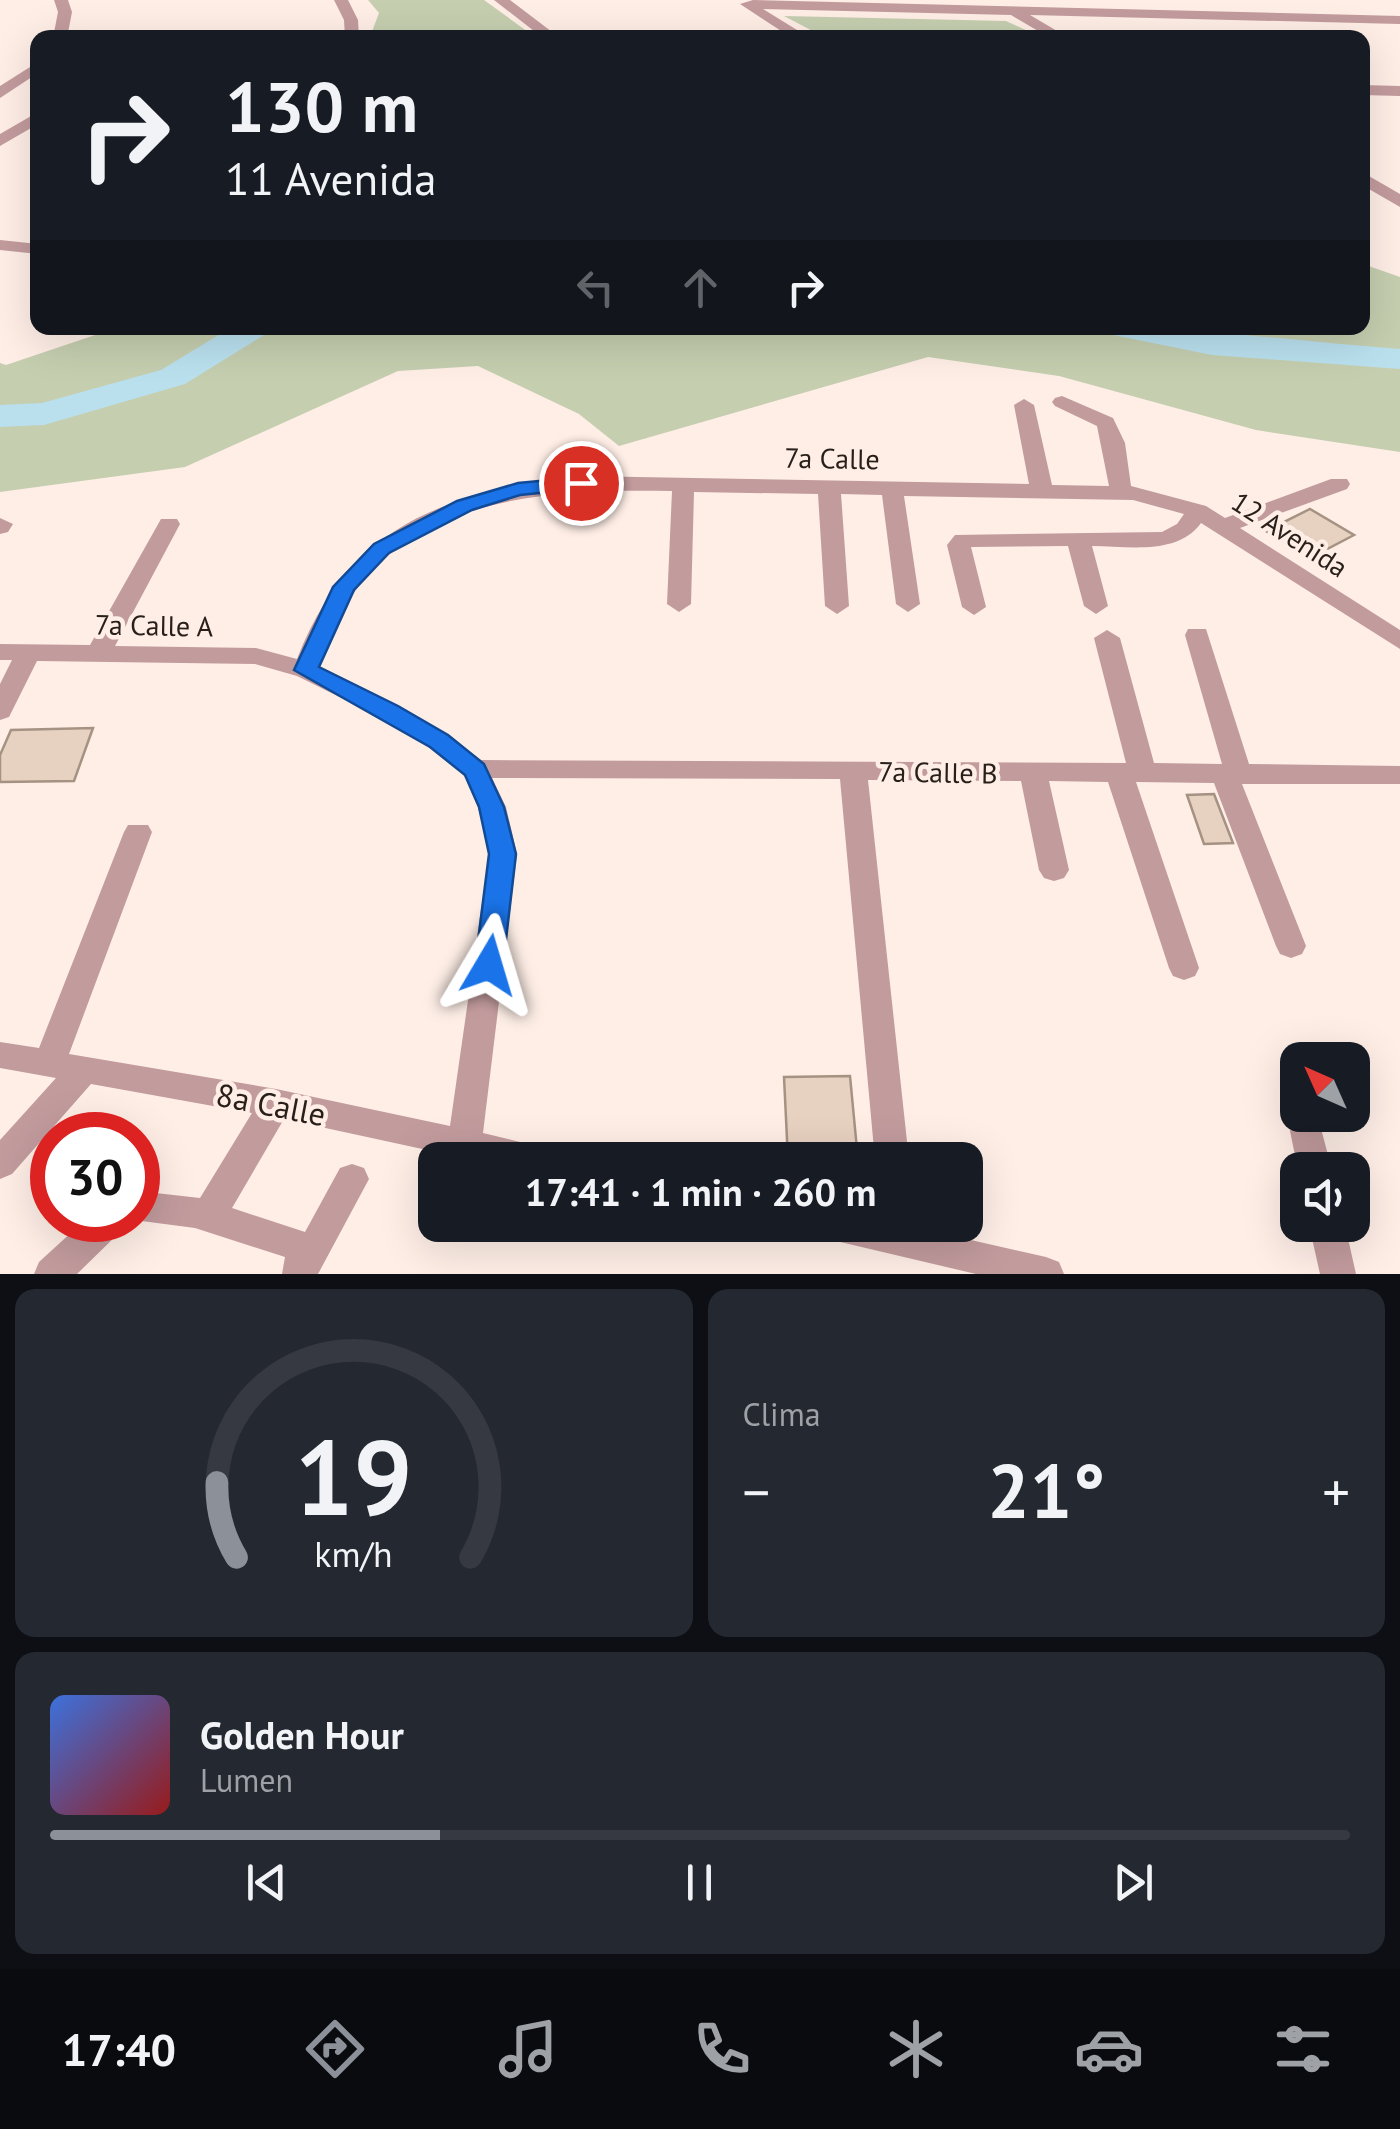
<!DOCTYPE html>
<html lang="es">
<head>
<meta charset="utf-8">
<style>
	body { margin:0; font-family:"PT Sans",sans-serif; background:#242831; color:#f1f3f6; height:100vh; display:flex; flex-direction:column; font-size:38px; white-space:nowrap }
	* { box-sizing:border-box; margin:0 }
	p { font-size:32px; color:#9ea1a6 }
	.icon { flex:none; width:55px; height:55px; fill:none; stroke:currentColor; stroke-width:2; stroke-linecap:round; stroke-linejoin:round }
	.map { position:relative; height:1274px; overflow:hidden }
	.sheet { display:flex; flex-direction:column; gap:15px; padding:15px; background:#0d0f14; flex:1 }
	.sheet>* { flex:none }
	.banner { position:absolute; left:30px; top:30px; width:1340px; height:305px; border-radius:20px; box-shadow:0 10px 40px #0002; background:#171b24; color:#f1f3f6; overflow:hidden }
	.needle { width:65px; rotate:315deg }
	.fabs { position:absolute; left:1280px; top:1042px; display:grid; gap:20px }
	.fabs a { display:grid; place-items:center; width:90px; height:90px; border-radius:20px; background:#171b24; box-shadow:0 10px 40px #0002; font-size:50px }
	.speed { position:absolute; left:30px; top:1112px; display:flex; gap:20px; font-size:50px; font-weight:700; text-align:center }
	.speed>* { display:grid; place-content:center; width:130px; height:130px; border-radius:50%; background:#171b24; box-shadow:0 10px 40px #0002; line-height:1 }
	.speed .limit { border:15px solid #d22; background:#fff; color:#111 }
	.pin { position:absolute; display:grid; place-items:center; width:85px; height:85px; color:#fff; margin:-42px; border:5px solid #fff; border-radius:50%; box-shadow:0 2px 10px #0007 }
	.me { position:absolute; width:110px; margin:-55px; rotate:7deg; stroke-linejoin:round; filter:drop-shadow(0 0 8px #0008) }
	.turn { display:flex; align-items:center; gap:35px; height:210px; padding:0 30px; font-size:45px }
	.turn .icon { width:130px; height:130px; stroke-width:2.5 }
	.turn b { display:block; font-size:70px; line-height:85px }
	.lanes { display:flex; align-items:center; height:95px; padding:0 30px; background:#0003; justify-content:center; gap:50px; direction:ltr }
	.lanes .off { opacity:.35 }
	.big { font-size:75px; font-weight:700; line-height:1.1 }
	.sheet .card { flex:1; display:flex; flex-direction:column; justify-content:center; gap:15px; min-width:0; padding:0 35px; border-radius:20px; background:#242831 }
	.sheet .dial { align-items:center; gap:0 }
	.dial svg { height:260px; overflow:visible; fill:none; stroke:#363941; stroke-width:7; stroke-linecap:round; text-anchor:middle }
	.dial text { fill:#f1f3f6; stroke:none }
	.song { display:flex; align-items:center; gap:30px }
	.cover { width:120px; height:120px; border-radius:15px; background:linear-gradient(135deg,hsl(220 70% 55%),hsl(0 70% 35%)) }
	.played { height:10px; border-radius:5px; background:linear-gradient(90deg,#8c9099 30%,#363941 30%) }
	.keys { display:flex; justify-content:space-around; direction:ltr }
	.heat { display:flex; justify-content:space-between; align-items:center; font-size:55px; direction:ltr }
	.sheet .tiles { flex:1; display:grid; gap:15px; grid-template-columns:1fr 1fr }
	.card:last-child { grid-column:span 2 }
	.trip { position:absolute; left:418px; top:1142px; width:565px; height:100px; border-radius:20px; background:#171b24; box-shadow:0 10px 40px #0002; font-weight:700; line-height:100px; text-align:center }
	.menu { display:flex; height:160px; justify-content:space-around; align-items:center; background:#090b0e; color:#9ea1a6 }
	.menu .icon { width:70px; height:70px }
	.menu .active { color:#8c9099 }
	.menu b { font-size:45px; color:#f1f3f6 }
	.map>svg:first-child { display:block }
</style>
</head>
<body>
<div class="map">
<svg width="1400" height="1274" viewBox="0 0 1400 1274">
	<rect width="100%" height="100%" fill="#feeee6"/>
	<path fill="#c5ceaf" d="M368,0h116l51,37h-165l9,-24z
		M784,16l222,5 35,16h-217z
		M1363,264l37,13v175l-144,-22 -197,-54 -131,-19 -309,89 -40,-32 -101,-48 -80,5 -213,96 -185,25v-129l6,2 110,-37h1246z"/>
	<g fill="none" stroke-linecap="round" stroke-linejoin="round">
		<path fill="#bae0ee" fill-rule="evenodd" d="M230,328h39l-5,7 -79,49 -141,41 -44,2v-22l42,-2 119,-33z
			M1109,328c96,0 194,14 291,21v20l-188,-14 -99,-20z"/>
	</g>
	<path fill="#e7d1c1" stroke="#a69282" stroke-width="2.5" d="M1310,509l44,26 -44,23 -44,-27z
		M93,728l-19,53 -74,1v-27l11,-25z
		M1214,794l19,49 -29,1 -17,-49z
		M850,1076l8,84h-70l-4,-83z"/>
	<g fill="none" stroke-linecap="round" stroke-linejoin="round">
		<path fill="#c29b9d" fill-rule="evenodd" d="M54,0h14l4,12 -5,26h-14l5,-26z
			M334,0h14l10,20 1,18h-14l-1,-18z
			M494,0h16l50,38h-17z
			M753,0l647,16v8l-370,-9 39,23h-19l-39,-23 -248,-6 47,29h-18l-52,-34z
			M38,62v11l-38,25v-12z
			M1362,85l38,1v10l-38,-1z
			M38,112v12l-38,22v-12z
			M1362,172l38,22v13l-38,-22z
			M0,240l38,4v10l-38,-4z
			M1062,396l51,22 12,25 6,43 75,20 19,12 106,-39h16l3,5 -3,5 -107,39 160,102v19l-199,-126c-24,33 -73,23 -109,23l16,60 -12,8 -12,-8 -16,-60 -97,1 15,60 -12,8 -12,-8 -15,-62 8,-10 207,-3 15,-8 7,-10 -51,-14 -229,-4 16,108 -12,8 -12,-8 -14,-109 -41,-1 8,112 -12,8 -12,-8 -7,-112 -124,-2 -3,112 -12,8 -12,-8 5,-113c-112,-2 -251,2 -321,106 -15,21 -22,46 -31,70 57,27 111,54 161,93l645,3 -32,-125 13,-8 13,8 34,125 68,1 -37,-129 3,-6h18l43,135 151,2v18h-158l64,162 -4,8 -11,4 -11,-4 -4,-8 -62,-163 -78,-1 63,186 -4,8 -11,4 -11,-4 -4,-8 -61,-186 -59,-1 20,89 -5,8 -10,3 -10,-3 -5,-8 -18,-89 -153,-1 41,380h-34l-35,-381 -348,-1 14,29 11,47 -34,279 70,17 5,10h-85l-189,-41 -52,89 73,24 35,-64 12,-4 12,4 5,11 -51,95h-36l3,-17 -90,-29 -61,-8h4v-29l62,7 52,-85 -161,-29 -79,90 -12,5v-39l56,-62 -56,-10v-26l39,6 85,-216 4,-7h20l4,7 -83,222 207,35 174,37 39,-272 -11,-47 -14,-32 -34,-28 -50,-30 -83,-41 -42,-12 -218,-3 -28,56 -9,3v-36l12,-24h-12v-16l90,1 71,-126h16l3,5 -65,122 141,2 41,11c53,-136 149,-166 284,-183l448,8 -15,-79 10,-6 10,6 18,80 57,1 -12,-60 -42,-20 -3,-4 3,-4z
			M0,518l13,6 -5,8 -8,2z
			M1307,1117l12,4 13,49h-34l-8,-39 5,-10z
			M85,1220h42l-6,11 -44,43h-43l5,-12z
			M818,1225h87l141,32 13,5 5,12h-88l-140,-33 -13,-5z
			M1309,1225h36l11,49h-36z"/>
	</g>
	<path fill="#1a73e8" stroke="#114b97" stroke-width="2.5" d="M581,477l10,6 -3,5 -68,7 -48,15 -83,43 -35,37 -35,77 79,39 50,29 36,29 20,43 12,47 -13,111 -4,8 -10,3 -10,-3 -4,-8 14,-111 -10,-47 -14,-32 -35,-28 -136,-77 39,-83 41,-43 83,-43 61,-18z"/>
	<g text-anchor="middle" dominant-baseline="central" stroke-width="9" stroke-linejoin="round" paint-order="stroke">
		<g font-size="28" fill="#281f1a" stroke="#feeee6">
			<text transform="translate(832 458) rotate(1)">7a Calle</text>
			<text transform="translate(1290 534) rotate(33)">12 Avenida</text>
			<text transform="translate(154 625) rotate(1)">7a Calle A</text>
			<text transform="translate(938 772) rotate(1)">7a Calle B</text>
		</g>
		<g font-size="32" fill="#281f1a" stroke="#feeee6">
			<text transform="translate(271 1104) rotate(11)">8a Calle</text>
		</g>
	</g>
</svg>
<div class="fabs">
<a><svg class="needle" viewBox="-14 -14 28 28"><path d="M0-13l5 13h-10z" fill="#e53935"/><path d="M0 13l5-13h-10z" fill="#9ea1a6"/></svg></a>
<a><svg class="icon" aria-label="sound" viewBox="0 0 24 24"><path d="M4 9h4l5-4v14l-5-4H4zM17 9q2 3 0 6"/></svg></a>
</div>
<div class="speed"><div class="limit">30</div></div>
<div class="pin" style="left:581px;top:483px;background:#d93025"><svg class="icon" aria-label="arrive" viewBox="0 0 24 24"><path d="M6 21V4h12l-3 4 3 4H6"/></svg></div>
<svg class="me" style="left:489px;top:965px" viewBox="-20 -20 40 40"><path d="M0-17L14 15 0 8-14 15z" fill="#1a73e8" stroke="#fff" stroke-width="4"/></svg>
<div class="trip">17:41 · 1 min · 260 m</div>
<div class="banner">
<div class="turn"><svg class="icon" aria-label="right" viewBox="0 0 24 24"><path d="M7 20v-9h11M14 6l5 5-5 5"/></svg><div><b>130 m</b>11 Avenida</div></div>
<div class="lanes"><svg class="icon off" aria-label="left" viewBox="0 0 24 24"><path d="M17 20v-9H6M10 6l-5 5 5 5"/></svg><svg class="icon off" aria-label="ahead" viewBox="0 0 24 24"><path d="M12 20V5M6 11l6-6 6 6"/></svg><svg class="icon" aria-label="right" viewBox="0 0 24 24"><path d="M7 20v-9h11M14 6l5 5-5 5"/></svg></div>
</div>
</div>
<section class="sheet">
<div class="tiles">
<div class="card dial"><svg viewBox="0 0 100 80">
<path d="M14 69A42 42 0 1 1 86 69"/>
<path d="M14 69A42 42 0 0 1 8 46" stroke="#8c9099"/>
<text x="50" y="56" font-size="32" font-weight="700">19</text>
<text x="50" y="72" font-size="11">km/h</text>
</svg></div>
<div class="card"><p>Clima</p>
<div class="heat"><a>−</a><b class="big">21°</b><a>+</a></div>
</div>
<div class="card">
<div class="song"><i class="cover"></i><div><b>Golden Hour</b><p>Lumen</p></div></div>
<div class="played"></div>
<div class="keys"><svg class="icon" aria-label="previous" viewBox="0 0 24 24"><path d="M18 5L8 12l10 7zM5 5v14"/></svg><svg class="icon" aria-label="pause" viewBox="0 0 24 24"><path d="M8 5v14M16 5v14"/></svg><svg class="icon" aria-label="next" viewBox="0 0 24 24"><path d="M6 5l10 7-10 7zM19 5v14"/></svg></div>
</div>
</div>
</section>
<nav class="menu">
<b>17:40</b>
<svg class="icon active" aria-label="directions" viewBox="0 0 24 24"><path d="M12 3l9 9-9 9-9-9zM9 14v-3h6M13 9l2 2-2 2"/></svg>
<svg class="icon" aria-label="music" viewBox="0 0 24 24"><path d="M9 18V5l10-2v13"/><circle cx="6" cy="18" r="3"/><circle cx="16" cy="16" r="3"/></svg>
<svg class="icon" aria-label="phone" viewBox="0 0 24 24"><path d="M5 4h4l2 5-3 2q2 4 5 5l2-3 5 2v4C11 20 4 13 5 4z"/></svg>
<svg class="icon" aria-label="climate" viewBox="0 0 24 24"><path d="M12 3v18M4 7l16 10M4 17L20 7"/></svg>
<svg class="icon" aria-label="car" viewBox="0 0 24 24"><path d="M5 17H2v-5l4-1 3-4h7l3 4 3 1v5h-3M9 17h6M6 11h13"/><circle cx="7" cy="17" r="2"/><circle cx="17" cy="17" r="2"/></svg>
<svg class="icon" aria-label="filters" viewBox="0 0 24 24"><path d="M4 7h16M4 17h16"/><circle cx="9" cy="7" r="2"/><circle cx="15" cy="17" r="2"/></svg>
</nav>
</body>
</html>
